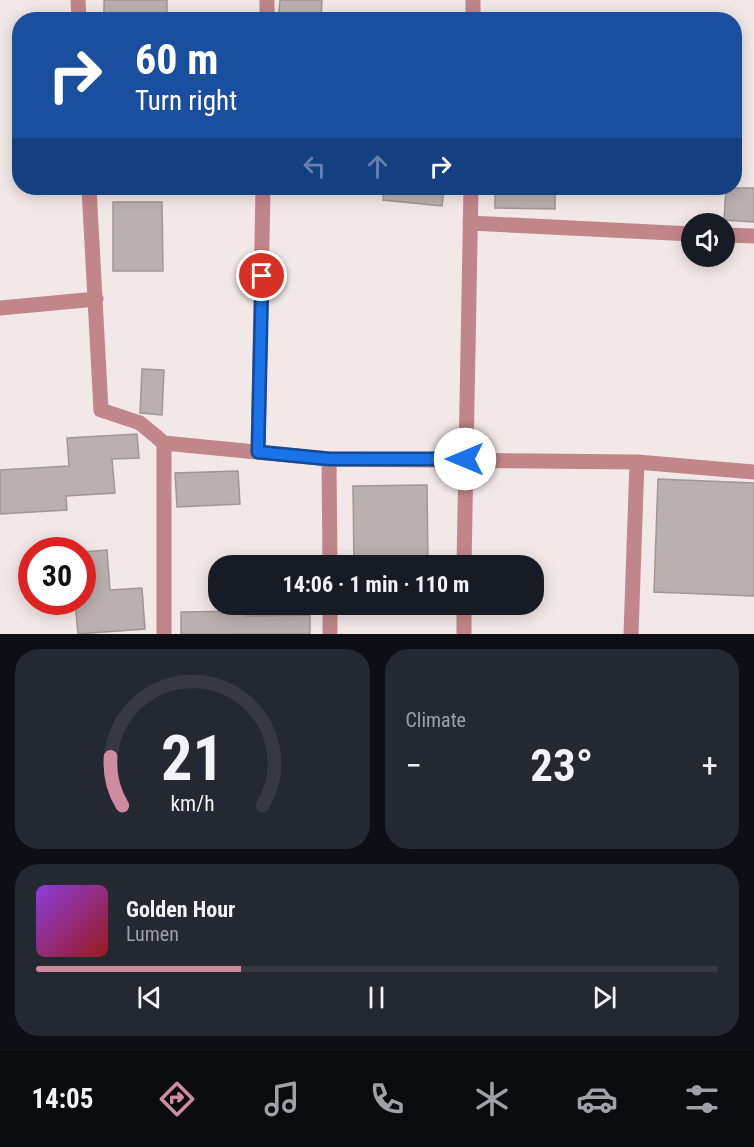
<!DOCTYPE html>
<html lang="en">
<head>
<meta charset="utf-8">
<style>
	body { margin:0; font-family:"Roboto Condensed",sans-serif; background:#242831; color:#f1f3f6; height:100vh; display:flex; flex-direction:column; font-size:22px; white-space:nowrap }
	* { box-sizing:border-box; margin:0 }
	p { font-size:20px; color:#9ea1a6 }
	.icon { flex:none; width:33px; height:33px; fill:none; stroke:currentColor; stroke-width:2; stroke-linecap:round; stroke-linejoin:round }
	.map { position:relative; height:634px; overflow:hidden }
	.side { display:flex; flex-direction:column; gap:15px; padding:15px; background:#0d0f14; flex:1 }
	.side>* { flex:none }
	.banner { position:absolute; left:12px; top:12px; width:730px; height:183px; border-radius:24px; box-shadow:0 3px 15px #0003; background:#1a4fa0; color:#fff; overflow:hidden }
	.tools { position:absolute; left:681px; top:213px; display:grid; gap:12px }
	.tools a { display:grid; place-items:center; width:54px; height:54px; border-radius:50%; background:#171b24; box-shadow:0 3px 15px #0003; font-size:30px }
	.speed { position:absolute; left:18px; top:537px; display:flex; gap:12px; font-size:30px; font-weight:700; text-align:center }
	.speed>* { display:grid; place-content:center; width:78px; height:78px; border-radius:50%; background:#171b24; box-shadow:0 3px 15px #0003; line-height:1 }
	.speed .limit { border:9px solid #d22; background:#fff; color:#111 }
	.pin { position:absolute; display:grid; place-items:center; width:51px; height:51px; color:#fff; margin:-26px; border:3px solid #fff; border-radius:50%; box-shadow:0 2px 6px #0007 }
	.me { position:absolute; width:66px; margin:-33px; rotate:270deg; stroke-linejoin:round; filter:drop-shadow(0 0 4px #0008) }
	.turn { display:flex; align-items:center; gap:21px; height:126px; padding:0 24px; font-size:27px }
	.turn .icon { width:78px; height:78px; stroke-width:2.5 }
	.turn b { display:block; font-size:42px; line-height:51px }
	.lanes { display:flex; align-items:center; height:57px; padding:0 24px; background:#0003; justify-content:center; gap:30px; direction:ltr }
	.lanes .off { opacity:.35 }
	.big { font-size:45px; font-weight:700; line-height:1.1 }
	.side .card { flex:1; display:flex; flex-direction:column; justify-content:center; gap:9px; min-width:0; padding:0 21px; border-radius:24px; background:#242831 }
	.side .dial { align-items:center; gap:0 }
	.dial svg { height:156px; overflow:visible; fill:none; stroke:#363941; stroke-width:7; stroke-linecap:round; text-anchor:middle }
	.dial text { fill:#f1f3f6; stroke:none }
	.song { display:flex; align-items:center; gap:18px }
	.cover { width:72px; height:72px; border-radius:9px; background:linear-gradient(135deg,hsl(270 70% 55%),hsl(0 70% 35%)) }
	.played { height:6px; border-radius:3px; background:linear-gradient(90deg,#cf8ba0 30%,#363941 30%) }
	.keys { display:flex; justify-content:space-around; direction:ltr }
	.heat { display:flex; justify-content:space-between; align-items:center; font-size:33px; direction:ltr }
	.side .tiles { flex:1; display:grid; gap:15px; grid-template-columns:1fr 1fr }
	.card:last-child { grid-column:span 2 }
	.trip { position:absolute; left:208px; top:555px; width:336px; height:60px; border-radius:24px; background:#171b24; box-shadow:0 3px 15px #0003; font-weight:700; line-height:60px; text-align:center }
	.tab-bar { display:flex; height:96px; justify-content:space-around; align-items:center; background:#090b0e; color:#9ea1a6 }
	.tab-bar .icon { width:42px; height:42px }
	.tab-bar .current { color:#cf8ba0 }
	.tab-bar b { font-size:27px; color:#f1f3f6 }
	.map>svg:first-child { display:block }
</style>
</head>
<body>
<div class="map">
<svg width="754" height="634" viewBox="0 0 754 634">
	<rect width="100%" height="100%" fill="#f3e8e8"/>
	<path fill="#bbb0b0" stroke="#a09696" stroke-width="1.5" d="M104,0h63v20h-63z
		M280,0h42l-1,20h-43z
		M384,188h60l-2,18 -59,-6z
		M495,188h60v21l-60,-1z
		M726,188h28v34l-30,-2z
		M113,202h49l1,69h-50z
		M142,369l22,1 -2,45 -22,-2z
		M137,434l2,24 -27,1 3,34 -49,3 1,14 -67,4v-44l69,-4 -2,-28z
		M238,471l2,33 -63,3 -2,-34z
		M658,479l96,4v113l-100,-4z
		M427,485l1,81h-74l-1,-80z
		M107,550l3,40 32,-2 3,41 -67,5 -3,-32h7v-50z
		M246,611v5l64,-1v19h-129v-22z"/>
	<g fill="none" stroke-linecap="round" stroke-linejoin="round">
		<path stroke="#c1868a" stroke-width="15" d="M78,0l1,20
			M267,20v-20
			M473,20v-20
			M89,188l12,222 39,13 24,20v191
			M470,223l222,11
			M724,235l30,1
			M0,308l96,-9
			M164,443l165,16 308,3 117,10
			M258,452l5,-264
			M329,459l1,107
			M464,566l7,-378
			M330,604v30
			M464,634v-30
			M631,634l6,-172"/>
	</g>
	<g fill="none" stroke-linecap="round" stroke-linejoin="round">
		<g stroke="#114b97" stroke-width="15">
			<path id="route" d="M262,276l-4,176 71,7h136"/>
		</g>
		<use href="#route" stroke="#1a73e8" stroke-width="10"/>
	</g>
</svg>
<div class="tools">
<a><svg class="icon" aria-label="sound" viewBox="0 0 24 24"><path d="M4 9h4l5-4v14l-5-4H4zM17 9q2 3 0 6"/></svg></a>
</div>
<div class="speed"><div class="limit">30</div></div>
<div class="pin" style="left:262px;top:276px;background:#d93025"><svg class="icon" aria-label="arrive" viewBox="0 0 24 24"><path d="M6 21V4h12l-3 4 3 4H6"/></svg></div>
<svg class="me" style="left:465px;top:459px" viewBox="-20 -20 40 40"><circle r="19" fill="#fff"/><path d="M0-13L10 11 0 6-10 11z" fill="#1a73e8"/></svg>
<div class="trip">14:06 · 1 min · 110 m</div>
<div class="banner">
<div class="turn"><svg class="icon" aria-label="right" viewBox="0 0 24 24"><path d="M7 20v-9h11M14 6l5 5-5 5"/></svg><div><b>60 m</b>Turn right</div></div>
<div class="lanes"><svg class="icon off" aria-label="left" viewBox="0 0 24 24"><path d="M17 20v-9H6M10 6l-5 5 5 5"/></svg><svg class="icon off" aria-label="ahead" viewBox="0 0 24 24"><path d="M12 20V5M6 11l6-6 6 6"/></svg><svg class="icon" aria-label="right" viewBox="0 0 24 24"><path d="M7 20v-9h11M14 6l5 5-5 5"/></svg></div>
</div>
</div>
<section class="side">
<div class="tiles">
<div class="card dial"><svg viewBox="0 0 100 80">
<path d="M14 69A42 42 0 1 1 86 69"/>
<path d="M14 69A42 42 0 0 1 8 44" stroke="#cf8ba0"/>
<text x="50" y="56" font-size="32" font-weight="700">21</text>
<text x="50" y="72" font-size="11">km/h</text>
</svg></div>
<div class="card"><p>Climate</p>
<div class="heat"><a>−</a><b class="big">23°</b><a>+</a></div>
</div>
<div class="card">
<div class="song"><i class="cover"></i><div><b>Golden Hour</b><p>Lumen</p></div></div>
<div class="played"></div>
<div class="keys"><svg class="icon" aria-label="previous" viewBox="0 0 24 24"><path d="M18 5L8 12l10 7zM5 5v14"/></svg><svg class="icon" aria-label="pause" viewBox="0 0 24 24"><path d="M8 5v14M16 5v14"/></svg><svg class="icon" aria-label="next" viewBox="0 0 24 24"><path d="M6 5l10 7-10 7zM19 5v14"/></svg></div>
</div>
</div>
</section>
<nav class="tab-bar">
<b>14:05</b>
<svg class="icon current" aria-label="directions" viewBox="0 0 24 24"><path d="M12 3l9 9-9 9-9-9zM9 14v-3h6M13 9l2 2-2 2"/></svg>
<svg class="icon" aria-label="music" viewBox="0 0 24 24"><path d="M9 18V5l10-2v13"/><circle cx="6" cy="18" r="3"/><circle cx="16" cy="16" r="3"/></svg>
<svg class="icon" aria-label="phone" viewBox="0 0 24 24"><path d="M5 4h4l2 5-3 2q2 4 5 5l2-3 5 2v4C11 20 4 13 5 4z"/></svg>
<svg class="icon" aria-label="climate" viewBox="0 0 24 24"><path d="M12 3v18M4 7l16 10M4 17L20 7"/></svg>
<svg class="icon" aria-label="car" viewBox="0 0 24 24"><path d="M5 17H2v-5l4-1 3-4h7l3 4 3 1v5h-3M9 17h6M6 11h13"/><circle cx="7" cy="17" r="2"/><circle cx="17" cy="17" r="2"/></svg>
<svg class="icon" aria-label="filters" viewBox="0 0 24 24"><path d="M4 7h16M4 17h16"/><circle cx="9" cy="7" r="2"/><circle cx="15" cy="17" r="2"/></svg>
</nav>
</body>
</html>
